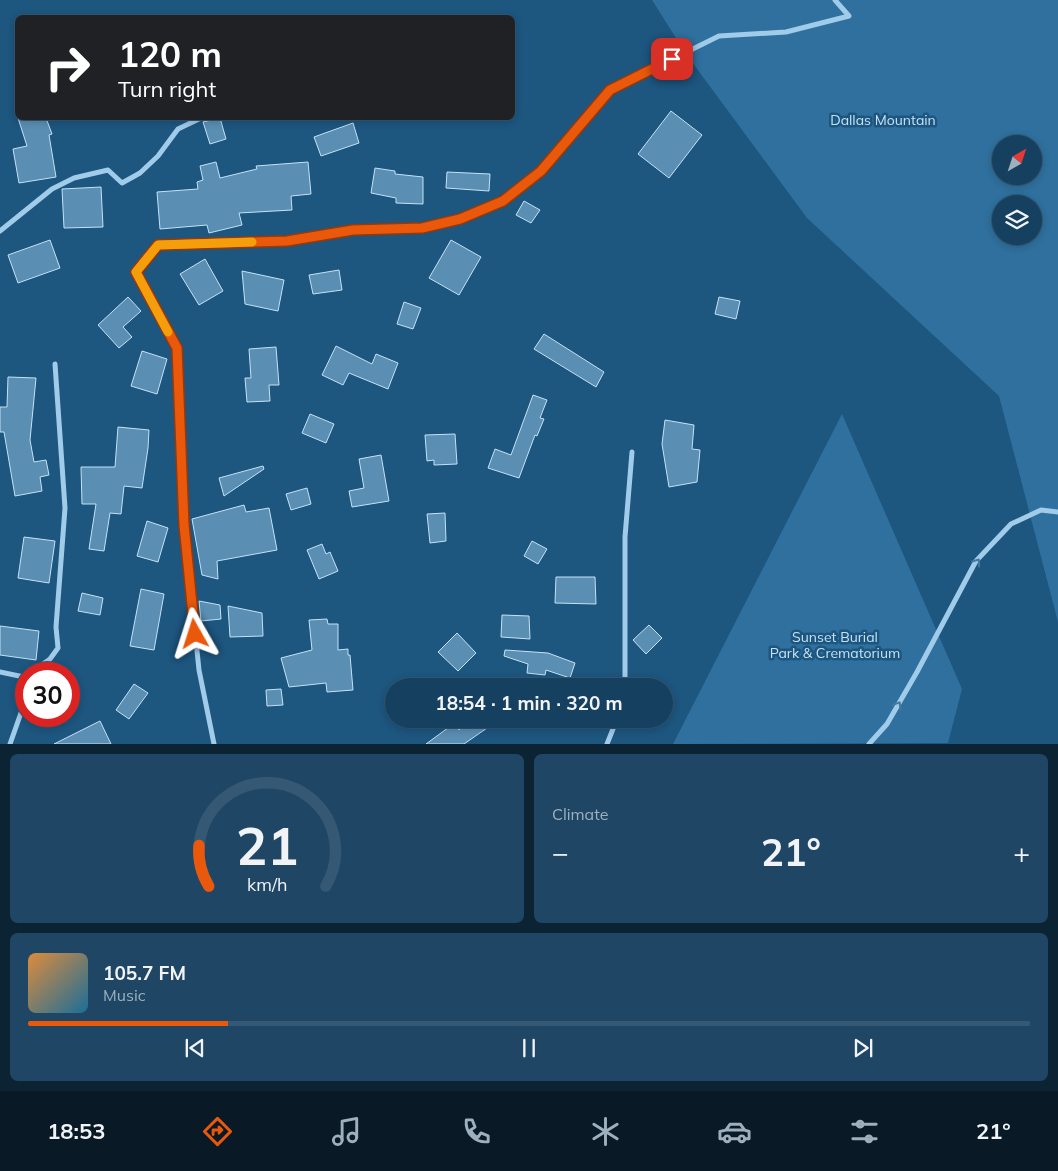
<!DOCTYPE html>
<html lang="en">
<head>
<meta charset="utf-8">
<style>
	body { margin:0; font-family:Mulish,sans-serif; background:#1f4765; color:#f1f3f6; height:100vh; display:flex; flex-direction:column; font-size:19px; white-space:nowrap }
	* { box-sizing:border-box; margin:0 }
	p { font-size:16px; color:#9eafbd }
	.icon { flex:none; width:28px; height:28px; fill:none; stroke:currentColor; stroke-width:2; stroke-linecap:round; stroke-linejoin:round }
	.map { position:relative; height:744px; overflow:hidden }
	.sheet { display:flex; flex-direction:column; gap:10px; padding:10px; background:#0c2334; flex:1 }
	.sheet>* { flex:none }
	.banner { position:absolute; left:15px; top:15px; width:500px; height:105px; border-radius:8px; box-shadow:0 2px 8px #0003,0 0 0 1px #355974; background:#202124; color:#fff; overflow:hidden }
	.needle { width:32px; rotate:39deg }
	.controls { position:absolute; left:992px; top:135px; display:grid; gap:10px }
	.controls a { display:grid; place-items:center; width:50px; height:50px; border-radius:50%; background:#16405f; box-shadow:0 2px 8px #0003,0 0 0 1px #355974; font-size:25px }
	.speed { position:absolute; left:15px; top:662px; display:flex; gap:10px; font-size:25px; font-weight:700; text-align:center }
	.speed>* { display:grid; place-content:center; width:65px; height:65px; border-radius:50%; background:#16405f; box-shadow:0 2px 8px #0003,0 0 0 1px #355974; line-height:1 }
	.speed .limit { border:8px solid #d22; background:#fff; color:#111 }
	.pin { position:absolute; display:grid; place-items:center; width:42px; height:42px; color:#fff; margin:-21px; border-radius:10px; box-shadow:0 2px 8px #0006 }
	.me { position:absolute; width:55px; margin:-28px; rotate:354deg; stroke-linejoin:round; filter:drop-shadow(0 0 4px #0008) }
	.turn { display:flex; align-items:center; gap:18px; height:105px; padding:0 20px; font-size:22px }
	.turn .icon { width:65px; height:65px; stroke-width:2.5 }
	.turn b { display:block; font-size:35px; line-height:42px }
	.big { font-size:38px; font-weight:700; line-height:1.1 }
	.sheet .widget { flex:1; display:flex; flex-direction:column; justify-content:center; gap:8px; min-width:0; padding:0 18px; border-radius:8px; background:#1f4765 }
	.sheet .dial { align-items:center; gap:0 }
	.dial svg { height:130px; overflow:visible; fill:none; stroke:#355974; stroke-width:7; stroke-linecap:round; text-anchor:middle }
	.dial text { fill:#f1f3f6; stroke:none }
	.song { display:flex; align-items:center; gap:15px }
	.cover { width:60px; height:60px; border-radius:8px; background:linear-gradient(135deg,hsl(30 70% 55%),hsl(200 70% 35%)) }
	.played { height:5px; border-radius:2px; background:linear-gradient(90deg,#ea580c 20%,#355974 20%) }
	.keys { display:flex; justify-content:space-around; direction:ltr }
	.heat { display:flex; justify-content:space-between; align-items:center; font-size:28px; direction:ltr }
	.sheet .tiles { flex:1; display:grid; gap:10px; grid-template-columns:1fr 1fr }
	.widget:last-child { grid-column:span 2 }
	.trip { position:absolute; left:385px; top:678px; width:288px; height:50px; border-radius:25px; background:#16405f; box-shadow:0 2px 8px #0003,0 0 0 1px #355974; font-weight:700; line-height:50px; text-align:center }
	.tabs { display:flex; height:80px; justify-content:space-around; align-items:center; background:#091a26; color:#9eafbd }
	.tabs .icon { width:35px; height:35px }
	.tabs .on { color:#ea580c }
	.tabs b { font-size:22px; color:#f1f3f6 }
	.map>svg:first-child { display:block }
</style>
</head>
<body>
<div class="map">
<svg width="1058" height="744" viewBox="0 0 1058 744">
	<rect width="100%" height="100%" fill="#1d567f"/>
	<path fill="#2f709e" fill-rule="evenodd" d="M652,0h406v622l-59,-226 -192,-178 -121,-164zM1001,144h33v32h-33zM1001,204h33v32h-33z
		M842,414l120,275 -14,54 -275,1z"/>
	<path fill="#5a8eb3" stroke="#c4e2f7" d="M671,111l31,24 -33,43 -31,-24z
		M18,118h28l6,16 -3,1 7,42 -37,6 -6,-34 14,-3z
		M220,118l6,21 -16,5 -7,-22z
		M353,123l6,20 -38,13 -7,-19z
		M216,162l4,16 37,-9 -1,-3 52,-4 3,32 -20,2 1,14 -53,3 3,12 -33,8 -2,-8 -47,4 -3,-37 41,-3 -1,-7 6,-2 -3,-14z
		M375,168l20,3v3l28,3v27l-27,-1v-5l-25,-5z
		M447,172l43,2 -1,17 -43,-3z
		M101,187l2,40 -39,1 -2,-39z
		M524,201l16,9 -9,13 -15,-8z
		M50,240l10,28 -42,15 -10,-28z
		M451,240l30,17 -22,38 -30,-17z
		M205,259l18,32 -24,14 -19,-31z
		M339,270l3,20 -29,4 -4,-19z
		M242,271l42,9 -6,31 -33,-7z
		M128,297l13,14 -18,16 9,10 -13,11 -21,-23z
		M719,297l21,4 -4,18 -21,-5z
		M404,302l17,6 -8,21 -16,-5z
		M544,334l60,38 -8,15 -62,-38z
		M336,346l36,18 4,-10 22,9 -10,26 -39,-16 -6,12 -21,-10z
		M276,347l3,38h-10l1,16 -23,1 -2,-24h6l-2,-29z
		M142,351l25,8 -10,35 -26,-8z
		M8,377l28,1 -6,62 4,22 12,-2 3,15 -9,2 2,14 -27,5 -11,-64h-4v-25h7z
		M533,395l14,5 -7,18 4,1 -7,17 -2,-1 -16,43 -31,-10 7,-19 16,6z
		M310,414l24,10 -8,19 -24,-10z
		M665,420l29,5 -2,24 8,1 -3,32 -28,5 -7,-43z
		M118,427l31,3 -1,18 -6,40 -18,-2 -3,28 -11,-1 -6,38 -15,-2 7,-45h-14l-1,-37h34z
		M455,434l2,30 -23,1v-5l-7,1 -2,-26z
		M381,455l8,46 -37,6 -3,-16 15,-3 -5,-29z
		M263,466l1,3 -40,27 -5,-18z
		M307,488l4,16 -20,6 -5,-16z
		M244,505l2,7 23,-4 8,42 -60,11 1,18 -16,-4 -10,-56z
		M445,513l1,28 -16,2 -3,-29z
		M147,521l21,7 -10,34 -21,-6z
		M24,537l31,4 -6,42 -31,-5z
		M532,541l15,8 -9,15 -14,-8z
		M322,544l4,10 4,-2 8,19 -19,8 -12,-29z
		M556,577h39l1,27 -41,-1z
		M141,589l23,5 -10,56 -24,-4z
		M82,593l21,5 -3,17 -22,-4z
		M199,601l21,4 1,14 -20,2z
		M228,606l34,7 1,23 -33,1z
		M502,615l27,1 1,23 -29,-2z
		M327,619l1,5h10v26l10,-1v6h2l3,35 -26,2 -1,-9 -37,4 -8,-29 31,-8 -3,-30z
		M649,625l13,13 -16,16 -13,-14z
		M0,626l39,5 -3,29 -36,-5z
		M457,633l19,20 -18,18 -20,-19z
		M505,650l43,3 27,10 -5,15 -24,-8 -1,5 -18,-2 1,-9 -24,-8z
		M134,684l14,9 -19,26 -13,-9z
		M281,689l2,16 -16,1 -1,-16z
		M469,719h31l-36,25h-38l30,-22 3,8z
		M100,721l11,23h-57z"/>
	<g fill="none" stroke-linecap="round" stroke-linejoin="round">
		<path stroke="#a0cbe9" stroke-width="5" d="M0,231l52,-42 22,-11 34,-8 14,13 18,-10 18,-17 20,-27 23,-11
			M0,672l24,5
			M29,674l21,-15 8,-11 -2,-21 9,-119 -10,-144
			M625,686v-149l7,-85
			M10,744l12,-34 4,-34
			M214,744l-15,-74 -15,-145 -7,-177 -41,-76 22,-27 129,-4 66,-11 69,-2 38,-9 43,-18 38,-30 69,-81 109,-54 67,-4 63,-16 -14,-16
			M607,744l10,-25
			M869,744l18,-20 30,-52 59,-111 35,-37 30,-14 17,2"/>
	</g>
	<defs><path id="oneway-chevron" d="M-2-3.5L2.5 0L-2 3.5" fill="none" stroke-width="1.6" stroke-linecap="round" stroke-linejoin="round" transform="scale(1.25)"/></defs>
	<g stroke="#44799f">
		<use href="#oneway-chevron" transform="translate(977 562) rotate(-55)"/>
		<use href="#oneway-chevron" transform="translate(898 705) rotate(-59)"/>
	</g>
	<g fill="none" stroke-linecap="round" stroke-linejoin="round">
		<g stroke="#983908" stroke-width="12">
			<path id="route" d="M195,634l-11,-109 -7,-177 -41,-76 22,-27 129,-4 66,-11 69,-2 38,-9 43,-18 38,-30 69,-81 62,-31"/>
		</g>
		<use href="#route" stroke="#ea580c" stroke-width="9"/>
		<path stroke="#f59e0b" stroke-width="9" d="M168,332l-32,-60 22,-27 94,-3"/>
	</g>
	<g text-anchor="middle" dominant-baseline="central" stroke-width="5" stroke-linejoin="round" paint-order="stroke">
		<g font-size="14" fill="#c4e2f7" stroke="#1d567f">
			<text x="883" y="120">Dallas Mountain</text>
			<text x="835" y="637">Sunset Burial<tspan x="835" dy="16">Park &amp; Crematorium</tspan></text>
		</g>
	</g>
</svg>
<div class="controls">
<a><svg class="needle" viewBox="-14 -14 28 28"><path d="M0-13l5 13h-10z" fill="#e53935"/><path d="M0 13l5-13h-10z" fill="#9eafbd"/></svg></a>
<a><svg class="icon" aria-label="layers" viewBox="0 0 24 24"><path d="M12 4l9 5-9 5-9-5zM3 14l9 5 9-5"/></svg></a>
</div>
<div class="speed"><div class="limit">30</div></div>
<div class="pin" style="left:672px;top:59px;background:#d93025"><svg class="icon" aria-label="arrive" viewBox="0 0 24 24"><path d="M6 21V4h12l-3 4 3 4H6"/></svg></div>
<svg class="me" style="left:195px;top:634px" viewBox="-20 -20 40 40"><path d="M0-17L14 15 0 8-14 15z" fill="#ea580c" stroke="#fff" stroke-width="4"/></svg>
<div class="trip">18:54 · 1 min · 320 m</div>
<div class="banner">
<div class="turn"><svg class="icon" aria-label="right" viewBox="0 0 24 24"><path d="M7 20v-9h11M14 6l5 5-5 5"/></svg><div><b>120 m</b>Turn right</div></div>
</div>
</div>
<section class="sheet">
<div class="tiles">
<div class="widget dial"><svg viewBox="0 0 100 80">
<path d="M14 69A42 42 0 1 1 86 69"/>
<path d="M14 69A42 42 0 0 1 8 44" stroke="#ea580c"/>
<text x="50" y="56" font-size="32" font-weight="700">21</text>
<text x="50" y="72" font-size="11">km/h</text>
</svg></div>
<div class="widget"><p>Climate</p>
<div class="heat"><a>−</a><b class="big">21°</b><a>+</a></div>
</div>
<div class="widget">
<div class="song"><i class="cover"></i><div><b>105.7 FM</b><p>Music</p></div></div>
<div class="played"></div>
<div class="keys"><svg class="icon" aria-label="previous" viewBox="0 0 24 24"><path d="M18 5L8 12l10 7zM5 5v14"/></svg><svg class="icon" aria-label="pause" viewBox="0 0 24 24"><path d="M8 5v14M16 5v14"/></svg><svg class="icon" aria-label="next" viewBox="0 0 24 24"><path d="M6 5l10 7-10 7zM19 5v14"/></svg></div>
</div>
</div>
</section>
<nav class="tabs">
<b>18:53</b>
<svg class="icon on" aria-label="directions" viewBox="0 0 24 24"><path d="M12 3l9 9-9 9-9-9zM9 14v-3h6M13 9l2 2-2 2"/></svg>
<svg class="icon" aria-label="music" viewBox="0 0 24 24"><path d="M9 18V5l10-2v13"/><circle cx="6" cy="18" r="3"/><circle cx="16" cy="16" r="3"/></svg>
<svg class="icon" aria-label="phone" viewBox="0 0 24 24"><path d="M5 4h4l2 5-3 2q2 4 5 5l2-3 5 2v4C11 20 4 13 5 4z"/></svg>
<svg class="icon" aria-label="climate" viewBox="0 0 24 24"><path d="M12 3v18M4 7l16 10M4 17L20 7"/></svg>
<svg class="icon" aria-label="car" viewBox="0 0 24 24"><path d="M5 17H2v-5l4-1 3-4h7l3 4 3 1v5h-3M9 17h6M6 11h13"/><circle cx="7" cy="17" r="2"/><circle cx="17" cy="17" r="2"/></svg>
<svg class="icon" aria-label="filters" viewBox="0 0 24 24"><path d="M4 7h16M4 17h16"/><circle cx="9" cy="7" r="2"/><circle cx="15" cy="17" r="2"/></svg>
<b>21°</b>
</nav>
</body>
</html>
